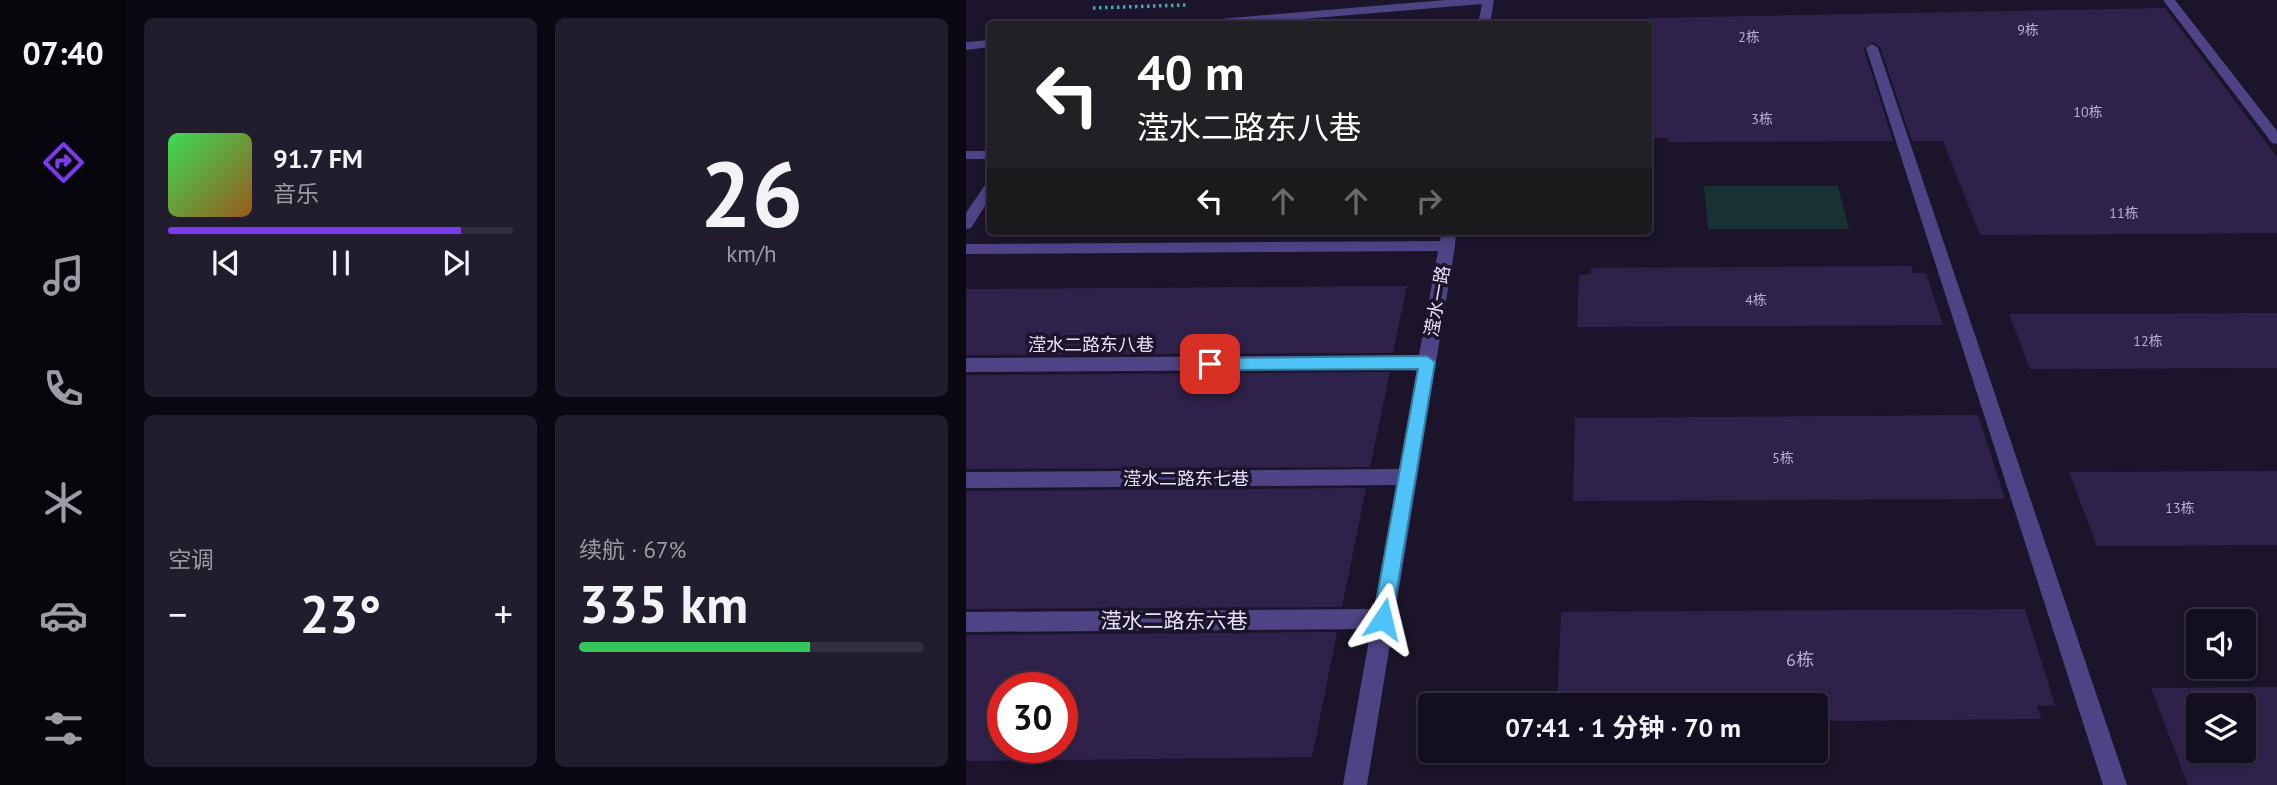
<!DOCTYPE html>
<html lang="zh">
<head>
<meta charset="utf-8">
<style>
	body { margin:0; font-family:"PT Sans","Noto Sans SC",sans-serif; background:#211d2d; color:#f1f3f6; height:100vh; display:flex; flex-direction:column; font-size:26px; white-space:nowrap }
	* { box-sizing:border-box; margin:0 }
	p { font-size:23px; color:#9d9ca5 }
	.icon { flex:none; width:38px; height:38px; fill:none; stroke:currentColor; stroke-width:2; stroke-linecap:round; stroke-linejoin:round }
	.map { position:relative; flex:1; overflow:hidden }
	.panel { display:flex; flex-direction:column; gap:18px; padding:18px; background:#0b0812; width:840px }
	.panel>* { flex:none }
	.guide { position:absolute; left:21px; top:21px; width:665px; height:214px; border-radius:7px; box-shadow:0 4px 10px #0003,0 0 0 2px #332f3e; background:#202124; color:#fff; overflow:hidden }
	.tools { position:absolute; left:1220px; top:609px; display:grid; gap:14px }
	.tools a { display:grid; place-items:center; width:70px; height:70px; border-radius:7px; background:#140f20; box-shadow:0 4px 10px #0003,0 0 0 2px #332f3e; font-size:35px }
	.speed { position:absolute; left:21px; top:672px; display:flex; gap:14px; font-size:35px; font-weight:700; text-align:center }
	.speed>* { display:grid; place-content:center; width:91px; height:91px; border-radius:50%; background:#140f20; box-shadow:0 4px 10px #0003,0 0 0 2px #332f3e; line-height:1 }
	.speed .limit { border:10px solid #d22; background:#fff; color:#111 }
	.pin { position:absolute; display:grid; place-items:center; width:60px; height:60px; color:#fff; margin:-30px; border-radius:14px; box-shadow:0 4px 10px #0006 }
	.me { position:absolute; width:77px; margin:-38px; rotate:10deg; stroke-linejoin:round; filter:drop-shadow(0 0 5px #0008) }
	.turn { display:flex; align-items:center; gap:24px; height:147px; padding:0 35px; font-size:32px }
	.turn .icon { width:91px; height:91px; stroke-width:2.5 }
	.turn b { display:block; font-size:49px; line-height:60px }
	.lanes { display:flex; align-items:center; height:66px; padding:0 35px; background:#0003; justify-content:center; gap:35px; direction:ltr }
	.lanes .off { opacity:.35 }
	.big { font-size:52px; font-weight:700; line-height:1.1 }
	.panel .card { flex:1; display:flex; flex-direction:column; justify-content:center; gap:10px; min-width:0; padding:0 24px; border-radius:10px; background:#211d2d }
	.panel .dial { align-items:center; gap:0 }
	.dial b { font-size:91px; line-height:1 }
	.song { display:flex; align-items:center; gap:21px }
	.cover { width:84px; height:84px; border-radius:10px; background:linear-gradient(135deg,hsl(130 70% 55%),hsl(30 70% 35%)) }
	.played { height:7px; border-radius:4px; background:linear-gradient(90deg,#7c3aed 85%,#332f3e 85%) }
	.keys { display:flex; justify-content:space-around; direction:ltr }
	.heat { display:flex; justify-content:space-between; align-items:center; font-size:38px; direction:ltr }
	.charge { height:10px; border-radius:5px; background:linear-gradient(90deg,#34c759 67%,#332f3e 0) }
	.panel .tiles { flex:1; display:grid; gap:18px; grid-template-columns:repeat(2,1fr) }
	.trip { position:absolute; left:452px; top:693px; width:410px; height:70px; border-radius:7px; background:#140f20; box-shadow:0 4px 10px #0003,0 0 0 2px #332f3e; font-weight:700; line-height:70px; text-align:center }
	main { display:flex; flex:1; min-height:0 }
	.dock { display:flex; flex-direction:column; width:126px; justify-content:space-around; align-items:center; background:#08060d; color:#9d9ca5 }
	.dock .icon { width:49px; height:49px }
	.dock .on { color:#7c3aed }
	.dock b { font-size:32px; color:#f1f3f6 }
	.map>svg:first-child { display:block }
</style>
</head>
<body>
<main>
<nav class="dock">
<b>07:40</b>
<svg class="icon on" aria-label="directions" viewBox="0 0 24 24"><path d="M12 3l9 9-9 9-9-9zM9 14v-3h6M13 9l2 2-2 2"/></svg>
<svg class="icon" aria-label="music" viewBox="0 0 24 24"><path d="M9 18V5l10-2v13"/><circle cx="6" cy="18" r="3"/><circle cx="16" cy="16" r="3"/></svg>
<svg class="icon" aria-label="phone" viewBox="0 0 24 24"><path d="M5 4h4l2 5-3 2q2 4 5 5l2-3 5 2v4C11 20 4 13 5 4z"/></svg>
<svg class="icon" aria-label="climate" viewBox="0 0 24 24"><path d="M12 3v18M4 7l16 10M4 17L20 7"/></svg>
<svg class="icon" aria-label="car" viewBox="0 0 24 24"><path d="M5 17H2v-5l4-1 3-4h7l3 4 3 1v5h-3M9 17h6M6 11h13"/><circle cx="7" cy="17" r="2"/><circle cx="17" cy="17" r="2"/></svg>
<svg class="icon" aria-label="filters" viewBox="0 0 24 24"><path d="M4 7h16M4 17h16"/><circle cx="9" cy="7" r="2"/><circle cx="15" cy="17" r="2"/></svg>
</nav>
<section class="panel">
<div class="tiles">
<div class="card">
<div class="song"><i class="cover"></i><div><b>91.7 FM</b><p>音乐</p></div></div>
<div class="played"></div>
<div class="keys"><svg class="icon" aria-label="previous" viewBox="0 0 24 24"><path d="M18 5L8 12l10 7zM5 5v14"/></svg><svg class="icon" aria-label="pause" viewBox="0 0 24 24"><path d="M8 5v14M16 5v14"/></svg><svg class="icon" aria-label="next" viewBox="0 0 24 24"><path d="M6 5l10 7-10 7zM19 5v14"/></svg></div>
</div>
<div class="card dial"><b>26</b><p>km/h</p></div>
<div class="card"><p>空调</p>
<div class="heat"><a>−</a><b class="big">23°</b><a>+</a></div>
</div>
<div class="card"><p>续航 · 67%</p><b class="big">335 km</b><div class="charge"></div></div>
</div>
</section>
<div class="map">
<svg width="1311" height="785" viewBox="0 0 1311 785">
	<rect width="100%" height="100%" fill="#1b142a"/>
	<path fill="#173134" d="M738,186h134l11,43h-141z"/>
	<path fill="#2f224a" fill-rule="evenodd" d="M1199,8l112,149v76l-297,2 -37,-94h-31l-32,-94 -7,-5 -9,7 29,92 -225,1v-4h-20v-120z
		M945,266l2,7h13l17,52 -366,2 2,-52 12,-1v-6z
		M441,286l-14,67 -427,2v-66z
		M1311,313v55l-247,1 -21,-55z
		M424,372l-20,95 -404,2v-94z
		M1012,415l27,84 -432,2 2,-83z
		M1311,471v74l-180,1 -28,-74z
		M400,488l-24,119 -376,2v-118z
		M1059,609l30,96 -18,1 4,13 -214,2 -3,-14 -9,-2h-258l4,-93z
		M371,632l-25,125 -346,4v-126zM37,688h59v59h-59z
		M1311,687v98h-89l-37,-97zM1232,705h46v46h-46z"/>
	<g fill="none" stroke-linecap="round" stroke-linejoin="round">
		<path stroke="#3dacb3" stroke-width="3.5" stroke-dasharray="2.5 3.5" stroke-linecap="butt" d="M127,8l93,-3"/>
		<path fill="#4e4485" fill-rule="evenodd" d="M479,0h49l-4,24h-12l4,-20 -240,20h-40l6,-4z
			M1197,0h12l102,131v13l-5,-1z
			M24,40v7l-24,3v-8z
			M906,44l6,4 249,737h-24l-237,-737z
			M0,151h24v8h-24z
			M24,183v15l-19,30 -5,1v-16l19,-28z
			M476,231h14l-1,15 -88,539h-24l28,-156 -405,3v-20l408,-3 22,-124 -430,3v-16l433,-3 18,-100 -451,3v-14l453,-3 19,-104 -472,3v-10l474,-3z"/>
	</g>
	<path fill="#4fc3f7" stroke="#337fa1" stroke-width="2" d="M461,356l8,6 -43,257 -3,6 -6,3 -7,-3 -3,-6 45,-250 -208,1 -8,-6 8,-6z"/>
	<g text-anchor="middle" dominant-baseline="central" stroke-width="7" stroke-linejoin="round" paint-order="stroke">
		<g font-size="14" fill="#b9b0d0">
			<text x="1062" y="30">9栋</text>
			<text x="783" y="37">2栋</text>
			<text x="1122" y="112">10栋</text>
			<text x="796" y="119">3栋</text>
			<text x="1158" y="213">11栋</text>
			<text x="790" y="300">4栋</text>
			<text x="1182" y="341">12栋</text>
			<text x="817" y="458">5栋</text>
			<text x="1214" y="508">13栋</text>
		</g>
		<g font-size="18" fill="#e7e0fc" stroke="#1b142a">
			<text transform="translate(471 301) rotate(-80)">滢水一路</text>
			<text x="125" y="344">滢水二路东八巷</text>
			<text x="220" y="478">滢水二路东七巷</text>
		</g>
		<g font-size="18" fill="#b9b0d0">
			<text x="834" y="659">6栋</text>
		</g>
		<g font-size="21" fill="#e7e0fc" stroke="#1b142a">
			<text x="208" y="620">滢水二路东六巷</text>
		</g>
	</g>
</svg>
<div class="tools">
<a><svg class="icon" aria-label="sound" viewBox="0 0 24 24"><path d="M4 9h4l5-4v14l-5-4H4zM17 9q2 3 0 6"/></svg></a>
<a><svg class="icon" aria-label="layers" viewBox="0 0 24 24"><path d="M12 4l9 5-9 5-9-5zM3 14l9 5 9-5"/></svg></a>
</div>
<div class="speed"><div class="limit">30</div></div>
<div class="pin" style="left:244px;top:364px;background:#d93025"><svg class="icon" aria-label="arrive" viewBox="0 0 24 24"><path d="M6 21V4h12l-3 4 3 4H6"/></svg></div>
<svg class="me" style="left:417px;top:619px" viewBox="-20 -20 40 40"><path d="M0-17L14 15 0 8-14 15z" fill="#4fc3f7" stroke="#fff" stroke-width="4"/></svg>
<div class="trip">07:41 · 1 分钟 · 70 m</div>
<div class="guide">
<div class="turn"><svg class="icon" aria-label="left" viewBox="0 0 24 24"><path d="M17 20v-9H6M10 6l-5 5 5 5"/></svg><div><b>40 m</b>滢水二路东八巷</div></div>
<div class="lanes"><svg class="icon" aria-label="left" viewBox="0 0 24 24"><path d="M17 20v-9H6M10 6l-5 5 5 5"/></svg><svg class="icon off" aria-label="ahead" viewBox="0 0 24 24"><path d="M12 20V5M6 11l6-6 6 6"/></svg><svg class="icon off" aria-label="ahead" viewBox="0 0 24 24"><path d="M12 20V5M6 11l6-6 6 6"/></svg><svg class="icon off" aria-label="right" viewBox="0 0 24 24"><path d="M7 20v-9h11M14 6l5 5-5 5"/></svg></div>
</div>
</div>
</main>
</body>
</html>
